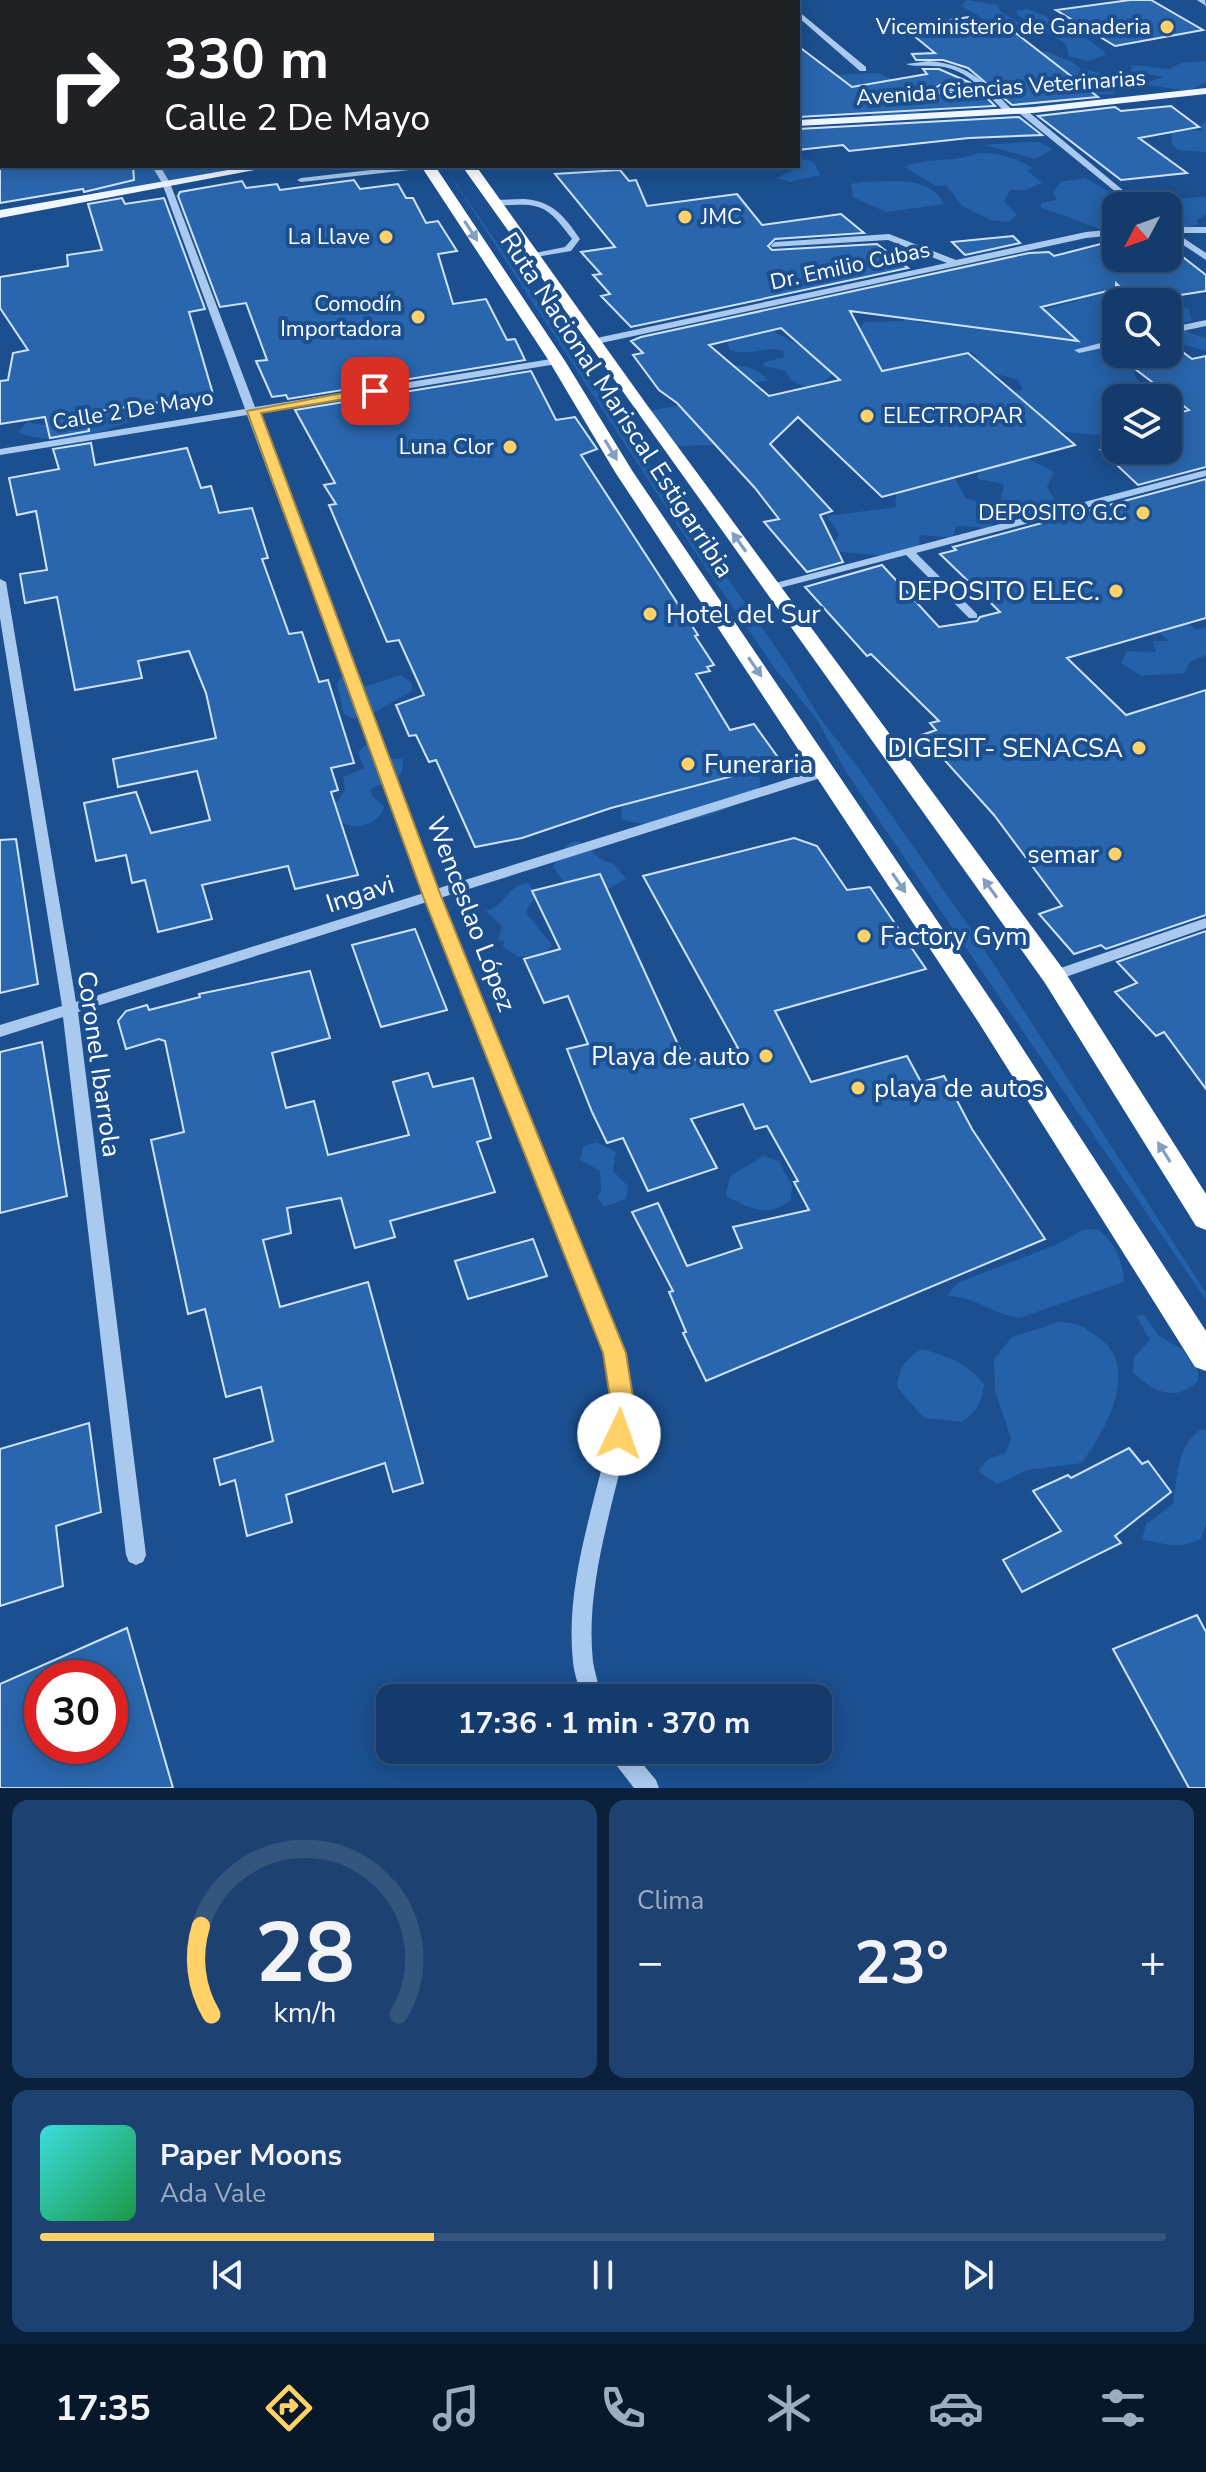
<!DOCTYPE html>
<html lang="es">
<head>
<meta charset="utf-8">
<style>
	body { margin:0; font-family:"Nunito Sans",sans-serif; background:#1d4271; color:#f1f3f6; height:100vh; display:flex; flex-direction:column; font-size:30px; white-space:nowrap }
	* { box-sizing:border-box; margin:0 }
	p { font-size:26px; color:#9dadc1 }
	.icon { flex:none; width:44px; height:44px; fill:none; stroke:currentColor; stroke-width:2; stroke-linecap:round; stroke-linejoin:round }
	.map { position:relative; height:1788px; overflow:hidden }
	.panel { display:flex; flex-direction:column; gap:12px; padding:12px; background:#0b203b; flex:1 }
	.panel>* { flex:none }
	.banner { position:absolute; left:0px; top:0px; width:800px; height:168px; box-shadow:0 4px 20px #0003,0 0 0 2px #33557e; background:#202124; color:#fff; overflow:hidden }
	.needle { width:52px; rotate:229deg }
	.buttons { position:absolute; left:1102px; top:192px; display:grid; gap:16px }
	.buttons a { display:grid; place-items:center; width:80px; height:80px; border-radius:16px; background:#143b6b; box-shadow:0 4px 20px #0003,0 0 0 2px #33557e; font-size:40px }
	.speed { position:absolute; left:24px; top:1660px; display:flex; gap:16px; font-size:40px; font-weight:700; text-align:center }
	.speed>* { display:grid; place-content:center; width:104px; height:104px; border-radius:50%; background:#143b6b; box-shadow:0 4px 20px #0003,0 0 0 2px #33557e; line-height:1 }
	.speed .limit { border:12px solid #d22; background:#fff; color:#111 }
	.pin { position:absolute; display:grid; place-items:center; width:68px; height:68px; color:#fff; margin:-34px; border-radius:16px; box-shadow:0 4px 12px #0006 }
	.me { position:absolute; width:88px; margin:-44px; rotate:3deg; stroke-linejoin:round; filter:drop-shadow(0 0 6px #0008) }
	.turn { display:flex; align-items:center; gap:28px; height:168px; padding:0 32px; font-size:36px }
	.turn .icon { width:104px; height:104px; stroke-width:2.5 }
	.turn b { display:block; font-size:56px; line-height:68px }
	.big { font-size:60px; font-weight:700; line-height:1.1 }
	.panel .widget { flex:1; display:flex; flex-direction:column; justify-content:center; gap:12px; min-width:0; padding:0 28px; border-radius:16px; background:#1d4271 }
	.panel .dial { align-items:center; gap:0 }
	.dial svg { height:208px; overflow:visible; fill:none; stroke:#33557e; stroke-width:7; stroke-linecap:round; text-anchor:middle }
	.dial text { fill:#f1f3f6; stroke:none }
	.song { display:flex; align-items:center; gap:24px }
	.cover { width:96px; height:96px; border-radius:12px; background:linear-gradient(135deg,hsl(180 70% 55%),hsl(140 70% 35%)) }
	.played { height:8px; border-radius:4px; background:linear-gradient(90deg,#ffd166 35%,#33557e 35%) }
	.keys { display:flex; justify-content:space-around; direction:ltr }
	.heat { display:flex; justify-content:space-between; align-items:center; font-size:44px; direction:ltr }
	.panel .tiles { flex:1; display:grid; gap:12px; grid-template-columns:1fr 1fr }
	.widget:last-child { grid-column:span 2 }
	.trip { position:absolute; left:376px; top:1684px; width:456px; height:80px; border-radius:16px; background:#143b6b; box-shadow:0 4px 20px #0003,0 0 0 2px #33557e; font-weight:700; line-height:80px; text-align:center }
	.menu { display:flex; height:128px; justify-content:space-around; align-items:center; background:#08182b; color:#9dadc1 }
	.menu .icon { width:56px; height:56px }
	.menu .on { color:#ffd166 }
	.menu b { font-size:36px; color:#f1f3f6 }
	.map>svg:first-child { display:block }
</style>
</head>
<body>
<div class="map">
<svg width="1206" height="1788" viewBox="0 0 1206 1788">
	<rect width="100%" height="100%" fill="#1b4f8f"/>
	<path fill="#2461a8" d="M967,0l31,5 2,6 21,13 -13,4 -24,-5 -5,-7 -18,-10z
		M1026,9c15,3 72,33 80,45l-17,7 -20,-5 -3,-12 -48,-28 -2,-5z
		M1045,51l27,11 9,7 19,4 16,20c-29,9 -55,-22 -77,-39z
		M1206,61v21l-17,9 -48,-7 23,-7 -34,-6 3,-6 36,4 12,-6z
		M877,73l20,8 30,28 -11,6 -44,1 -2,-4 -72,4v-30l32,-11z
		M1206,120v32l-28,-2 -6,-6 -1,-11 7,-4 26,2 -5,-4z
		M1023,142h16l14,7 -18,10 -50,-14z
		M978,153c20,-1 37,5 55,15l-5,3 14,12 -16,7h-16l-6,11 13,14 -9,7 -17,-2 -29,-14 -16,-21 -10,1 -32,-19c24,-10 49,-4 74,-14z
		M798,158l16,4 6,13 -30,7 -13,-4 18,-9 -5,-3h8z
		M87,166h167l-153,27 -34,-13z
		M444,166l345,501 30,50 41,53 115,165 231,358v7l-360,-528 -30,-54 -40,-48 -83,-121z
		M1085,178l50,28h-19v29l-76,-28 2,-4 15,-3 -4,-7 7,-11z
		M861,182c28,0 68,-8 83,22l-58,8 -33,-15 -2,-13z
		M1206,196v18l-10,7 3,3 -14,4 -15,-4 -2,-18h-14l2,-4z
		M1121,279l12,23h-17v41l-13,1c22,13 32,6 52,16l-22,12 6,11 28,15h-51v39l-59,-6 -50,-38 15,-3 -3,-10 -42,-11 -4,-7 3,-6 -5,-4 -80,18 -17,-3 -28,8h-14l-14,10 -12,3 -15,-8 -5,-9 -23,-5 2,-4 19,-5 -1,-6c-19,-6 -36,7 -54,-2l-1,-7 4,-4 39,-8 35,19 57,-15 -4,-6 6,-6 40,-1 -4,-8 18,1 -3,8 15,2 7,-4 103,-10 36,-9 -9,-12z
		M1160,298l17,1 2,6 10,4 3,12 -13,3 11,9 16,5v13l-24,-7 -11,-7 -3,-35h-17z
		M718,365c18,0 39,0 50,16l-21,2 -35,62 -36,1 -22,-9 -7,-26 35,-6z
		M117,411l23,6c-33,15 -88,31 -122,15l9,-10c45,10 50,-2 90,-11z
		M1029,459l25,13 -7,15 14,23 -29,9 -32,-15 4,-20 -27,-5 2,-8z
		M949,467l17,32 26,4 7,14 -11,11 -32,-2 -3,12 -33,-3 -1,13 -31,8 -59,-5 10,-17 -12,-18 69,-9v-30z
		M1186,622l11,8 9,-3v28l-16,7 -5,11 -44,3 -20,-13 6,-12 29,1 -3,-11h17l-11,-8z
		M344,672l20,15 37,-12 11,8v8l-35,20 -24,8 -9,-5 -7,-30z
		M374,738l8,4 2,16 18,1c6,23 -17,22 -31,30l2,8 11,9c-3,18 -29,26 -45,15 -5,-3 -7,-12 -9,-18l7,-1 8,-12 -2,-13 21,-9 -6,-16z
		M711,765l39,6 9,6 2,8c-28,32 -101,48 -140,34l1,-13 20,-11 25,1z
		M575,841c16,3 19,19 39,23l12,15 -22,12 -40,-9 -11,-15 13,-21z
		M528,883l9,13 -10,12v6l25,31 -7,9 -27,3 -15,-10 1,-6 -6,-1 4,-14 -16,-15c20,-6 21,-26 42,-28z
		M596,1142l20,10 -3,19 15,15 -2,13 -22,8 -7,-10 4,-6 -1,-20 -20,-11 3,-13z
		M764,1156l15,5 13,25 -1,14c-25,19 -41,8 -65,-4l4,-20z
		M1098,1229c17,14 25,31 26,53l-105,36c-26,-4 -45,-22 -72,-22l10,-13 101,-39 24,-14z
		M1144,1315l15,21 23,13 16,21v11c-22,22 -45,11 -65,-9l1,-15 16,-17 -14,-24z
		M1059,1322c17,0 25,5 39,15 44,31 7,94 -16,126l-54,7 -31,14 -19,-13 10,-12 17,-6 6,-15 -16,-47 -1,-32 18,-22z
		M922,1349c25,7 45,14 62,35 -2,18 -7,27 -22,38l-38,-4 -27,-31c2,-19 8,-28 25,-38z
		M1200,1430h6v94l-5,15c-28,12 -33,4 -59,1l4,-16 27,-20c5,-28 3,-56 27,-74z"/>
	<path fill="#2a66ad" stroke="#cfe3fa" stroke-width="2" fill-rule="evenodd" d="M1130,0h21l52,30 -88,16 -59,-36z
		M969,17l8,6 27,1 94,73 -86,8 -44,-37 -25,-8h-27l-4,-6 23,-1 -32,-26z
		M798,46l54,41 75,-13 -4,-5h16l32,14 -31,2 -6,4 1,4h47l13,13 -197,11z
		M1171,106l28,21 -60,11 48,35 -66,7 -83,-64 77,-9 6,4z
		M1019,117l23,18 -73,3 -120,13 -6,-6 -45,5v-21z
		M0,166h133l1,14 -50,12 -1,-3 -83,14z
		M620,170l9,11 7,-1 11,26 90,-12 25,31 79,-11 23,19 -89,6 -7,7 4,4 105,-6 31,24 -277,59 -30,-31 9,-2 -17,-19 8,-1 -20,-22 34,-5 -60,-73z
		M354,180l6,9 38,-5 8,14h7l13,25 12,-2 19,30 -19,3 15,50 33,-5 21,41 8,-1 10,21 -237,39 -2,-4 -14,2 -16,-36 11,-1 -21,-57 -26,4 -42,-111 2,-4 62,-11 4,7 31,-4 3,6z
		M122,198l3,6 39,-6 41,111 -16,3 24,82 -12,2 1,5 -27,3 -1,-4 -88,13 3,18 -39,7 -5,-21 -45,7v-43l8,-1 5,-27 15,-3 -28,-42v-31l68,-11 -1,-11 35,-5 -14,-46z
		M1013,236l7,7 -55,12 -13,-13z
		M1116,240v26l63,-12 27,21v16l-70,11 -20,-19v6l-75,18 37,34 -228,-30 32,60 86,-18 107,92 -193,52 -84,-80 -28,27 62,67 -12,4 23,47 -36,10 -43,-50 15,-3 -24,-31 -78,-85 -18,-13 -26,-35 10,-2 -12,-12 10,-4 388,-84 20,-1 5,4zM781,328l59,52 -71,16 -60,-51z
		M1180,350l12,9 14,-3v111l-68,18 -37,-35h67v-34l21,-6 -54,-41z
		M531,371l25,49 19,-3 22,32 -16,6 117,180 -3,1 19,29 -7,2 3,4 -14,3 34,56 24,-6 28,39 -171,45 -89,30 -47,9 -39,-87 -7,2 -13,-27 -7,1 -13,-31 28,-10 -25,-55 -12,2 -58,-137 7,-1 -12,-19 11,-2 -40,-73z
		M91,443l4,22 92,-17 14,40 10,-2 8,27 33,-5 16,50 -6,1 27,75 13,-2 17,50 9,-2 26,83 -23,5 7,22 -7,2 27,83 -63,14 -7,-23 -86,19 10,34 -54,13 -13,-52 -13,3 -6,-28 -30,6 -12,-58 52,-11 15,41 59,-13 -13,-49 -79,16 -5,-28 103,-21 -10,-45 -17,-42 -51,10 4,17 -67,12 -18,-93 -32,6 -5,-29 27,-4 -11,-59 -19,4 -8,-37 50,-9 -6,-20z
		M1206,479v139l-139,40 59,57 80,-25v225l-100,34 -5,-4 -27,9 -35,-40 23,-8 -68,-91 -72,-80 14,-5 -6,-7 9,-2 -68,-67 -4,2 -62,-69 77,-22 57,62 38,-6 3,-4 20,-5 -60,-58 16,-4 -3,-3z
		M794,838l23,8 30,44 23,-3 56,82 -151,42 36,71 96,-26 14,26 23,-6 28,53 73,110 -339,142 -23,-48 3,-1 -17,-40 4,-1 -41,-79 26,-9 29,63 55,-18 -9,-21 76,-17 -15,-28 4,-1 -31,-55 -12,3 -12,-25 -52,15 26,49 -69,23 -25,-53 -16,5 -15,-31 -25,-63 21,-5 -20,-48 -24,7 -20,-44 36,-10 -28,-58 68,-17 86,188 52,-14 -95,-172z
		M16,839l22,145 -38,9v-153z
		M415,929l32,81 -66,17 -29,-82z
		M1206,931v158l-42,-57 -8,4 -41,-44 22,-9 -20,-21z
		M310,971l20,67 -58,15 14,55 28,-7 14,54 81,-20 -16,-53 35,-9 5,14 40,-9 18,60 -14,4 18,50 -105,29 5,16 -40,11 -14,-50 -54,10 4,25 -28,7 17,67 88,-25 55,201 -30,9 -8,-29 -99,32 6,27 -45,14 -12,-56 -15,5 -6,-26 59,-18 -12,-54 -35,10 -21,-88 -17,5 -37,-174 33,-8 -19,-91 -6,-2 -33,10 -8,-28 8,-10 21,-6 2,5 51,-13 -1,-3z
		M42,1042l25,154 -67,17v-161z
		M533,1239l14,37 -79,23 -13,-38z
		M89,1423l12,89 -45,14 7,60 -63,20v-157z
		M1129,1448l13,16 6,-3 23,31 -56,44 6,7 -99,49 -19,-32 58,-29 -28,-40 35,-16 3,3z
		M1197,1615l9,17v156h-17l-76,-139z
		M127,1628l46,160h-173v-104zM42,1678h68v68h-68z"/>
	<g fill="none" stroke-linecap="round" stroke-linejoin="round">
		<path fill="#a9c9ee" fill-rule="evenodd" d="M102,0h6v2h-6z
			M586,0h7l1,2h-7z
			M779,0h8l1,2h-7z
			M1197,0h8l1,6z
			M798,11l68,56v4h-6l-62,-54z
			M0,54h2l-2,5z
			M929,61c40,3 59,23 85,51l-7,2 -24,-24 -45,2 -1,-2 4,-2 38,-2c-14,-13 -28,-20 -47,-20 -9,-1 -18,1 -26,-2z
			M1019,109h6l117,97h-9l-114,-93z
			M0,116h2v4h-2z
			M152,166h8l10,17 85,224 302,-49 5,3 -5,3 -300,49 179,476 384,-120h10l2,3 -2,3 -390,123 184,455 7,38 1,23c-14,81 -48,165 -39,248 2,12 6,24 9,36h-20c-3,-12 -8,-24 -9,-36 -9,-84 26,-167 41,-248l-1,-23 -7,-38 -179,-451 -349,110 68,543 -3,7 -7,3 -7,-3 -3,-7 -63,-538 -63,20v-12l62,-19 -62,-388v-39l6,3 70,420 348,-109 -177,-478 -247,40v-6l245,-40 -83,-226z
			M406,166h26l-4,2 -127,14 -4,-2 4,-2z
			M524,199c29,2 41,18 56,40l-9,12 -41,7v-4l35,-7 7,-8c-27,-37 -33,-36 -77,-33l-4,-3 4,-3z
			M1168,227h38v6h-30l30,20v7l-38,-25z
			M1116,229v6l-30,3 -494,107 -5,-3 5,-3 355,-76 -59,-23 -116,7 -1,-2 4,-3 114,-8 67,26 130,-28z
			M1206,320v6l-38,8v-6z
			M1116,339v6l-37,8 -5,-3z
			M1206,470v6l-290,77 61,61v4h-8l-63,-63 -134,35 -6,-3 2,-2z
			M1206,918v10l-152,53 -5,-1 -2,-4 2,-4z
			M607,1750h24l25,30 3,8h-25l-24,-31z"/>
		<path fill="#f0f6ff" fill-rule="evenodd" d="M1206,88v6l-173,19 -235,13v-6l235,-13z
			M251,166h25l-276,52v-8z"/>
		<path fill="#fff" fill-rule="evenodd" d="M315,0h12l1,2h-12z
			M349,0h12l1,2h-12z
			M421,166h14l130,195 68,111 364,537 209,322v40l-11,-4 -216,-344 -364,-551 -66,-111z
			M462,166h14l171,239 416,564 143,225v36l-10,-4 -151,-243z"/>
	</g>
	<defs><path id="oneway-solid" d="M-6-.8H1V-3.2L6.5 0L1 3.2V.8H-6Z" transform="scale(2)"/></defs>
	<g fill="#829ec1">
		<use href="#oneway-solid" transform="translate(471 231) rotate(57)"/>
		<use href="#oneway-solid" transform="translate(611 450) rotate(59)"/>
		<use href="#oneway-solid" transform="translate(739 542) rotate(-126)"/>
		<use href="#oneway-solid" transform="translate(755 667) rotate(56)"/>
		<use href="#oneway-solid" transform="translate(899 883) rotate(56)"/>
		<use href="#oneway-solid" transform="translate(990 888) rotate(-126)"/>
		<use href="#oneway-solid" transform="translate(1164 1152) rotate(-122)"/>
	</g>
	<path fill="#ffd166" stroke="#a68842" stroke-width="2" d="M375,387l7,4 -2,2 -119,20 180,483 185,457 9,57 -8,32 -8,3 -8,-3 -4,-8 5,-24 -9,-57 -180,-457 -176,-485z"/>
	<g fill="#ffd166" stroke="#1b4f8f" stroke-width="3">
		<circle cx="1167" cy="27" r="8"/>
		<circle cx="685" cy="217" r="8"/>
		<circle cx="386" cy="237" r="8"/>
		<circle cx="418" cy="317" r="8"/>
		<circle cx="867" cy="416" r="8"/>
		<circle cx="510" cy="447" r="8"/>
		<circle cx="1143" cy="513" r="8"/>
		<circle cx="1116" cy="591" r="8"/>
		<circle cx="650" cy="614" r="8"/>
		<circle cx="1139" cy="748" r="8"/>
		<circle cx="688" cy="764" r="8"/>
		<circle cx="1115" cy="854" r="8"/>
		<circle cx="864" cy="936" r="8"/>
		<circle cx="766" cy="1056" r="8"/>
		<circle cx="858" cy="1088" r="8"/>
	</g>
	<g text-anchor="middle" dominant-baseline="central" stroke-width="8" stroke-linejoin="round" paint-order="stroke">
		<g font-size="22" fill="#fff" stroke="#1b4f8f" text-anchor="end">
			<text x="1151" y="27">Viceministerio de Ganaderia</text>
			<text x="701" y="217" text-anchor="start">JMC</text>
			<text x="370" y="237">La Llave</text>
			<text x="402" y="304">Comodín<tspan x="402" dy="25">Importadora</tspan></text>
			<text x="883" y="416" text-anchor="start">ELECTROPAR</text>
			<text x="494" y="447">Luna Clor</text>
			<text x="1127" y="513">DEPOSITO G.C</text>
		</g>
		<g font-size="22" fill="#fff" stroke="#1b4f8f">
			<text transform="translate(1001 88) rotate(-4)">Avenida Ciencias Veterinarias</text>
			<text transform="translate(850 266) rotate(-12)">Dr. Emilio Cubas</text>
			<text transform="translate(133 410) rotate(-9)">Calle 2 De Mayo</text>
		</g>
		<g font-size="26" fill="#fff" stroke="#1b4f8f">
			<text transform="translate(617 405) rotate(57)">Ruta Nacional Mariscal Estigarribia</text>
			<text transform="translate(360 894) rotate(-18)">Ingavi</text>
			<text transform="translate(471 914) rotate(69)">Wenceslao López</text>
			<text transform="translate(99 1064) rotate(82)">Coronel Ibarrola</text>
		</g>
		<g font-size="26" fill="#fff" stroke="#1b4f8f" text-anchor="end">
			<text x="1100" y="591">DEPOSITO ELEC.</text>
			<text x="666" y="614" text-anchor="start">Hotel del Sur</text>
			<text x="1123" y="748">DIGESIT- SENACSA</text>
			<text x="704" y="764" text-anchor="start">Funeraria</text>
			<text x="1099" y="854">semar</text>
			<text x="880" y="936" text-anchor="start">Factory Gym</text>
			<text x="750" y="1056">Playa de auto</text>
			<text x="874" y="1088" text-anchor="start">playa de autos</text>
		</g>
	</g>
</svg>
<div class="buttons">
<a><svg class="needle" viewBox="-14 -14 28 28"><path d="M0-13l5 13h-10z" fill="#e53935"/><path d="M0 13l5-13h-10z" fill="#9dadc1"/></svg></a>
<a><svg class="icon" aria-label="search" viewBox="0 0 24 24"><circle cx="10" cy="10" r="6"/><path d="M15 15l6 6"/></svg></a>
<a><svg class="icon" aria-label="layers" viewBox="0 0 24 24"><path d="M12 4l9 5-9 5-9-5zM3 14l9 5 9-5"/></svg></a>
</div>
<div class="speed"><div class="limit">30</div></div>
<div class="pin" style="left:375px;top:391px;background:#d93025"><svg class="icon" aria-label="arrive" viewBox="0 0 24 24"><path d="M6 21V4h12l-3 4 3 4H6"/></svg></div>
<svg class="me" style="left:619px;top:1434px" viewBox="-20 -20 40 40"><circle r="19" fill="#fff"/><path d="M0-13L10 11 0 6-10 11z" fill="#ffd166"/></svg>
<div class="trip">17:36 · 1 min · 370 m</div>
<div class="banner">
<div class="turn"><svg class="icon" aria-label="right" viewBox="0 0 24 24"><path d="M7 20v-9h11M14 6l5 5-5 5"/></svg><div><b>330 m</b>Calle 2 De Mayo</div></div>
</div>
</div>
<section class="panel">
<div class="tiles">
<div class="widget dial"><svg viewBox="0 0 100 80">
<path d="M14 69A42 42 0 1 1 86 69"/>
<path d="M14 69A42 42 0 0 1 10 35" stroke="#ffd166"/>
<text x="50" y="56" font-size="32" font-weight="700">28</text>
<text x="50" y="72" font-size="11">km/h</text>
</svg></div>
<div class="widget"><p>Clima</p>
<div class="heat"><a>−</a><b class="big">23°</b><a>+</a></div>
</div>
<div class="widget">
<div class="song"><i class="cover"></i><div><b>Paper Moons</b><p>Ada Vale</p></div></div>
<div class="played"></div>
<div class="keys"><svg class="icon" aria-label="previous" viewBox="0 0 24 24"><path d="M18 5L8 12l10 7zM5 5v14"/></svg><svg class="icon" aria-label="pause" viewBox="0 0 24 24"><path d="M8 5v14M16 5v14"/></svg><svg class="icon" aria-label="next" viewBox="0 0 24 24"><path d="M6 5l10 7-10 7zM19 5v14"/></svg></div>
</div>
</div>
</section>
<nav class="menu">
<b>17:35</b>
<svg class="icon on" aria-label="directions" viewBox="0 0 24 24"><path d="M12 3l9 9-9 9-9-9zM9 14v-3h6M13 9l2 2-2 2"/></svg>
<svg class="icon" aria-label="music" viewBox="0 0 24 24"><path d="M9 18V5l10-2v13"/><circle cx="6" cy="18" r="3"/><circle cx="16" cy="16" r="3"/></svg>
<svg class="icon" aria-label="phone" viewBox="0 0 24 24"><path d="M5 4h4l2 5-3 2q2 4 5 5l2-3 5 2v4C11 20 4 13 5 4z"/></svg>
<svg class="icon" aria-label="climate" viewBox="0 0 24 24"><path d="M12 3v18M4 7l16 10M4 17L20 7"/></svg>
<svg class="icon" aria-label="car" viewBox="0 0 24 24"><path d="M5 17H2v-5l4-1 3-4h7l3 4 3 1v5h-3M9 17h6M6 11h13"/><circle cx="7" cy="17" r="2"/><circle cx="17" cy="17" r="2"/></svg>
<svg class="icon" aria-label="filters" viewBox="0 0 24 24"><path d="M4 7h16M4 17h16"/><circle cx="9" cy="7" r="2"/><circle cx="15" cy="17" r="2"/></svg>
</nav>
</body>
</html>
